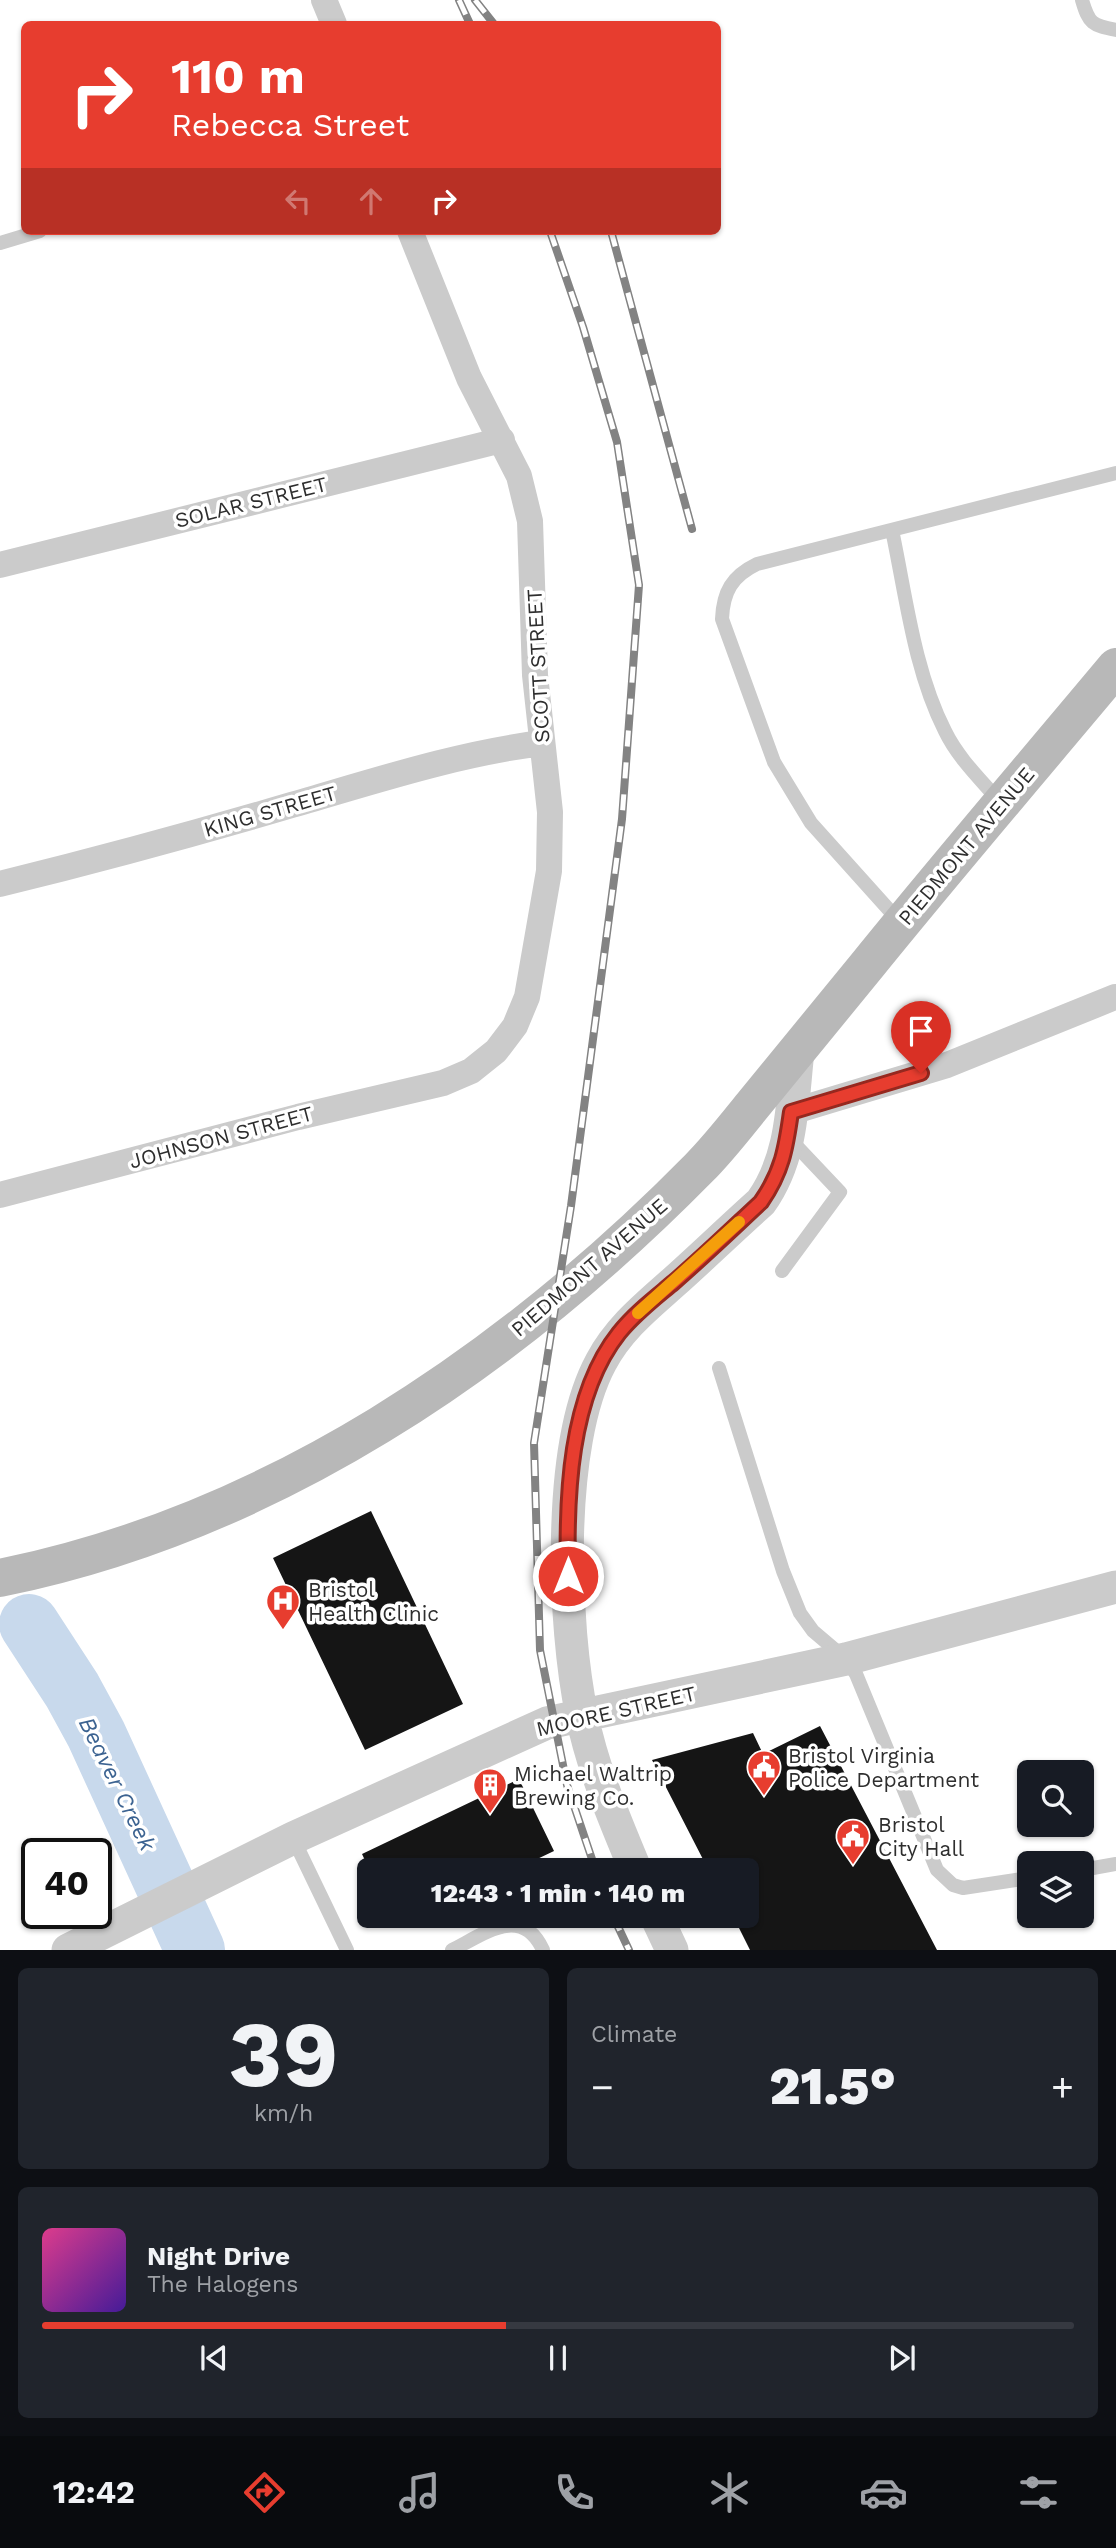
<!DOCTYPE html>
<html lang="en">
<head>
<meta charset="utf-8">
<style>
	body { margin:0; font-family:"Work Sans",sans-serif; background:#20242c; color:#f1f3f6; height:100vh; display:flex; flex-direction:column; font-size:26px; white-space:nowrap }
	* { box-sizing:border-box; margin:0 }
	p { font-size:23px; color:#9ea1a6 }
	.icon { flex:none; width:38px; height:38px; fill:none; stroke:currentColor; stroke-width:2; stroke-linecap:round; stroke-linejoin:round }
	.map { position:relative; height:1950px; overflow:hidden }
	.panel { display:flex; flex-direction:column; gap:18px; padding:18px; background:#0d0f14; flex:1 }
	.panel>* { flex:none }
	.top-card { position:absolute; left:21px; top:21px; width:700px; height:214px; border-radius:10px; box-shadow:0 2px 5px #0004; background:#e73d2f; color:#fff; overflow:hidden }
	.controls { position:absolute; left:1017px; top:1760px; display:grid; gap:14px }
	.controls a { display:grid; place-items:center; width:77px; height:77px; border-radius:10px; background:#171b24; box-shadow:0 2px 5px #0004; font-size:35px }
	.speed { position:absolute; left:21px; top:1838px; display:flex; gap:14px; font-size:35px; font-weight:700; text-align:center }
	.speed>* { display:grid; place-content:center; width:91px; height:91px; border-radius:50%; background:#171b24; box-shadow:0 2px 5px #0004; line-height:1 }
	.speed .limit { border:4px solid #111; border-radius:10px; background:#fff; color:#111 }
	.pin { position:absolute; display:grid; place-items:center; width:60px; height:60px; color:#fff; margin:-72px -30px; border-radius:50% 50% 50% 0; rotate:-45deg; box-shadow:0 0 7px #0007 }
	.pin .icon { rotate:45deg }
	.me { position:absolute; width:77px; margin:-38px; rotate:0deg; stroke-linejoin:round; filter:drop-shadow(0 0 5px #0008) }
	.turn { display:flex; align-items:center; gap:24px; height:147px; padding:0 35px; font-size:32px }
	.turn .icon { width:91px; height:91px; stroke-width:2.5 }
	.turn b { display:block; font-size:49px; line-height:60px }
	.lanes { display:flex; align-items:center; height:66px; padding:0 35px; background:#0003; justify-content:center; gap:35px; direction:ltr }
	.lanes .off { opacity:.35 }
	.big { font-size:52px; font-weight:800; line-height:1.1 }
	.panel .card { flex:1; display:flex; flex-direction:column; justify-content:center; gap:10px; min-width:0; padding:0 24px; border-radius:10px; background:#20242c }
	.panel .dial { align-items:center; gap:0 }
	.dial b { font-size:91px; line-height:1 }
	.song { display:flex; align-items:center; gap:21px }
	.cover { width:84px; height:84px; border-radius:10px; background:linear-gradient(135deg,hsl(330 70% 55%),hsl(260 70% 35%)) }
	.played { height:7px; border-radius:4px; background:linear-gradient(90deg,#e73d2f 45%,#363941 45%) }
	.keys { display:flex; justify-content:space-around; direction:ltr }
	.heat { display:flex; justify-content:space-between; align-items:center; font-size:38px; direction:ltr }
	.panel .tiles { flex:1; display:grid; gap:18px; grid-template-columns:1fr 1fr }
	.card:last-child { grid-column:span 2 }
	.trip { position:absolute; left:357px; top:1858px; width:402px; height:70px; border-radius:10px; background:#171b24; box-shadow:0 2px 5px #0004; font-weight:800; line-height:70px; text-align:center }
	.dock { display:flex; height:112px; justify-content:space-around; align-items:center; background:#090b0e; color:#9ea1a6 }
	.dock .icon { width:49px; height:49px }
	.dock .on { color:#e73d2f }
	.dock b { font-size:32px; color:#f1f3f6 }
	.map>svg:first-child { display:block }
</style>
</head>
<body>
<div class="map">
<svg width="1116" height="1950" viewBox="0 0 1116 1950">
	<rect width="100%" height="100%" fill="#fff"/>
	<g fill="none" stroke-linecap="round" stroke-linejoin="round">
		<path stroke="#c8d9ec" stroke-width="60" d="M29,1624l43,66 24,44 99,216"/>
	</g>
	<path fill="#151515" d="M371,1511l92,193 -98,46 -92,-192z
		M820,1726l57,109 60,115h-187l-17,-34h14v-45h-38l-57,-111 101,-27 10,21z
		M519,1779l35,72 -42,20h-142l-8,-17z"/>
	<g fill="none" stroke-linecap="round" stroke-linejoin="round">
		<path stroke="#cbcbcb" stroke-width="14" d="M1082,0c7,24 10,25 34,30
			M0,243l40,-12
			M892,530c14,66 22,140 53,201 13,27 36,49 56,72
			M899,921l-88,-98 -37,-61 -52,-143c1,-27 10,-43 35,-55l359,-91
			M782,1271l58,-79 -52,-55
			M719,1368l64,203 17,42 13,18 33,28 10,15 81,196 16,15 10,3 66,-10
			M293,1838l54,112
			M1082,1870l34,-6
			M452,1950c32,-16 70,-46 91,0"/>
		<path stroke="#cbcbcb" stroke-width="26" d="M324,0l10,24
			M0,565l502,-125
			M0,884c97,-24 193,-50 288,-78 84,-24 167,-52 254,-63
			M791,1112l156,-47 168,-68
			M0,1195l298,-78 145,-34 28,-12 25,-20 19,-25 12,-29 22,-126 1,-59 -15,-137 -5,-154 -11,-45 -50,-98 -59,-147"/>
		<path stroke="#cbcbcb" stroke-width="33" d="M636,1871c-21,-51 -43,-101 -54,-155 -19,-91 -26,-271 19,-354 18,-34 46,-56 74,-81 29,-26 57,-53 86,-79 32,-45 31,-98 37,-151
			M656,1916l16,34
			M68,1950l225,-112 254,-115 299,-64 270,-72"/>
		<path stroke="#b8b8b8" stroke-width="38" d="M0,1578c271,-55 508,-216 699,-410 19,-19 36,-41 53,-62 39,-47 78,-95 117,-143 81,-100 165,-198 247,-296"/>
		<g stroke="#838383" stroke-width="8">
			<path id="rail" d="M459,0l11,24
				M475,0l19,24
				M550,231l33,96 34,115 22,143 -17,234 -51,387 -37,237 6,207 27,135 29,86
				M611,231l81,298
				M613,1916l16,34"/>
		</g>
		<use href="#rail" stroke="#fff" stroke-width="5" stroke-dasharray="16" stroke-linecap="butt"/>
	</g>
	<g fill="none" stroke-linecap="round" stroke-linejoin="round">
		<g stroke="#96281f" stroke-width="18">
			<path id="route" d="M568,1576c-2,-78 1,-180 51,-243 16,-20 36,-35 55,-51 30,-26 58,-53 87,-80 21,-30 25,-54 30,-90l130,-39"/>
		</g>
		<use href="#route" stroke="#e73d2f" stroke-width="12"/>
		<path stroke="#f59e0b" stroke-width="12" d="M638,1313l101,-91"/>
	</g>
	<defs>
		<g id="hospital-pin" transform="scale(1.75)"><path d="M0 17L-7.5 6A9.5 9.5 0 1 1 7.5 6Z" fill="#e73d2f" stroke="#fff"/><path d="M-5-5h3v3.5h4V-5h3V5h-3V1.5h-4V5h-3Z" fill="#fff"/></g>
		<g id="civic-pin" transform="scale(1.75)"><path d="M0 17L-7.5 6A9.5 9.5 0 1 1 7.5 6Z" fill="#e73d2f" stroke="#fff"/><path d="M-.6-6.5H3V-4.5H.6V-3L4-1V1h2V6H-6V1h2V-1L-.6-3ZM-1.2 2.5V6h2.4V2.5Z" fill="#fff"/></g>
		<g id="building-pin" transform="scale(1.75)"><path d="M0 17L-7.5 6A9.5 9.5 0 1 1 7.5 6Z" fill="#e73d2f" stroke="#fff"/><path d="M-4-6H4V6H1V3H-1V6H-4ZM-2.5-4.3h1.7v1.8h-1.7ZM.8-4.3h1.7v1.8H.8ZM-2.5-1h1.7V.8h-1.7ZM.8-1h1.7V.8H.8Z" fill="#fff"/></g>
	</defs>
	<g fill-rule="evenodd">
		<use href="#hospital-pin" x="283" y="1601"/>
		<use href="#civic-pin" x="764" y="1767"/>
		<use href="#building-pin" x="490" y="1785"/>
		<use href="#civic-pin" x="853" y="1836"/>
	</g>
	<g text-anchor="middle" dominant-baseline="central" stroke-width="7" stroke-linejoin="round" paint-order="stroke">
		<g font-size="21" fill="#2e2e2e" stroke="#fff">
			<text transform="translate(251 502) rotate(-14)">SOLAR STREET</text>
			<text transform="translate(538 666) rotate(-93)">SCOTT STREET</text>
			<text transform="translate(270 811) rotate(-16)">KING STREET</text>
			<text transform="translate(966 846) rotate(-50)">PIEDMONT AVENUE</text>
			<text transform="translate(221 1137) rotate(-15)">JOHNSON STREET</text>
			<text transform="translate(589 1267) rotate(-41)">PIEDMONT AVENUE</text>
			<text transform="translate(616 1711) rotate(-13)">MOORE STREET</text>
		</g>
		<g font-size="21" fill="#2e2e2e" stroke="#fff" text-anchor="start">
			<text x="308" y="1589">Bristol<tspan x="308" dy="24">Health Clinic</tspan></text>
			<text x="788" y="1755">Bristol Virginia<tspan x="788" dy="24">Police Department</tspan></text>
			<text x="514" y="1773">Michael Waltrip<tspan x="514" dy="24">Brewing Co.</tspan></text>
			<text x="878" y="1824">Bristol<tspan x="878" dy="24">City Hall</tspan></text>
		</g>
		<g font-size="23" font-style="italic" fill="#3c6391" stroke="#fff">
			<text transform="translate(117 1784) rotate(64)">Beaver Creek</text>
		</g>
	</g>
</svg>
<div class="controls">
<a><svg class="icon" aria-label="search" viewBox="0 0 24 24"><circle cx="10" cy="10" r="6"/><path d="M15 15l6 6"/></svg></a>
<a><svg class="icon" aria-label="layers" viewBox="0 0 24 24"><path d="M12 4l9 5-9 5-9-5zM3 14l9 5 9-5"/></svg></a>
</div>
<div class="speed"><div class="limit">40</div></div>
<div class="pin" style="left:921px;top:1073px;background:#d93025"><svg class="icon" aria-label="arrive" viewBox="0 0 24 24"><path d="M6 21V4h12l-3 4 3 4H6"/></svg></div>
<svg class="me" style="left:568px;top:1576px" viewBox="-20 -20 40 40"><circle r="17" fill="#e73d2f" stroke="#fff" stroke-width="3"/><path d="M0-11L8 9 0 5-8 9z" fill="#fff"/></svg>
<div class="trip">12:43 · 1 min · 140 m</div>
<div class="top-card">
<div class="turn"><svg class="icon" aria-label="right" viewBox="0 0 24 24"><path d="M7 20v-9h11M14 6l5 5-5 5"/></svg><div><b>110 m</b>Rebecca Street</div></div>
<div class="lanes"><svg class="icon off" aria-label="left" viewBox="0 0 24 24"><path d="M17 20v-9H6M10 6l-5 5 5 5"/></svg><svg class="icon off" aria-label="ahead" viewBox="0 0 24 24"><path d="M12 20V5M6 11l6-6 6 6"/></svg><svg class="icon" aria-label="right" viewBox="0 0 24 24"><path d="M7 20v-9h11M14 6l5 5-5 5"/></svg></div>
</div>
</div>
<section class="panel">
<div class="tiles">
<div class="card dial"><b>39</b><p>km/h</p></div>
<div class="card"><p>Climate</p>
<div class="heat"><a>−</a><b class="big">21.5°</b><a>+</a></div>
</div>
<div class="card">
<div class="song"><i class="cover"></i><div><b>Night Drive</b><p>The Halogens</p></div></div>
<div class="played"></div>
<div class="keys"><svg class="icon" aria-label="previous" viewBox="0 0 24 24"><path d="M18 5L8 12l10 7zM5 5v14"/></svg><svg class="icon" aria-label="pause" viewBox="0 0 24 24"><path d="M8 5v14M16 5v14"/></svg><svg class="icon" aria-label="next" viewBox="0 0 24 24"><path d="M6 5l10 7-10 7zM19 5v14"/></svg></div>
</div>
</div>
</section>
<nav class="dock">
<b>12:42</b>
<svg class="icon on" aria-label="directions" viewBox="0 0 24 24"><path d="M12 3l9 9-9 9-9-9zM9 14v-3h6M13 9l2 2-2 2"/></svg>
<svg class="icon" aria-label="music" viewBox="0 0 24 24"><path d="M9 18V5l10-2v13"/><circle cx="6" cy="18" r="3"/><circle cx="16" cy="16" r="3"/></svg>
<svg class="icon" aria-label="phone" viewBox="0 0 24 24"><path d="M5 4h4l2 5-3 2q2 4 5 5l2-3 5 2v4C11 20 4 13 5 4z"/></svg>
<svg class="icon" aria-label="climate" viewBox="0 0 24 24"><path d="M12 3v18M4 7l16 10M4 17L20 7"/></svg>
<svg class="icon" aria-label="car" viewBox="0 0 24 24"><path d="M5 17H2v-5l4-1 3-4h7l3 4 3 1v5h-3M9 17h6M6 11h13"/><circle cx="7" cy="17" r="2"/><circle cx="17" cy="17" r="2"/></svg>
<svg class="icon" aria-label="filters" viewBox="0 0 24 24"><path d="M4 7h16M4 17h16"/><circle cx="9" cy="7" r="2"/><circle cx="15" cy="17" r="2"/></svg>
</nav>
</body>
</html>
